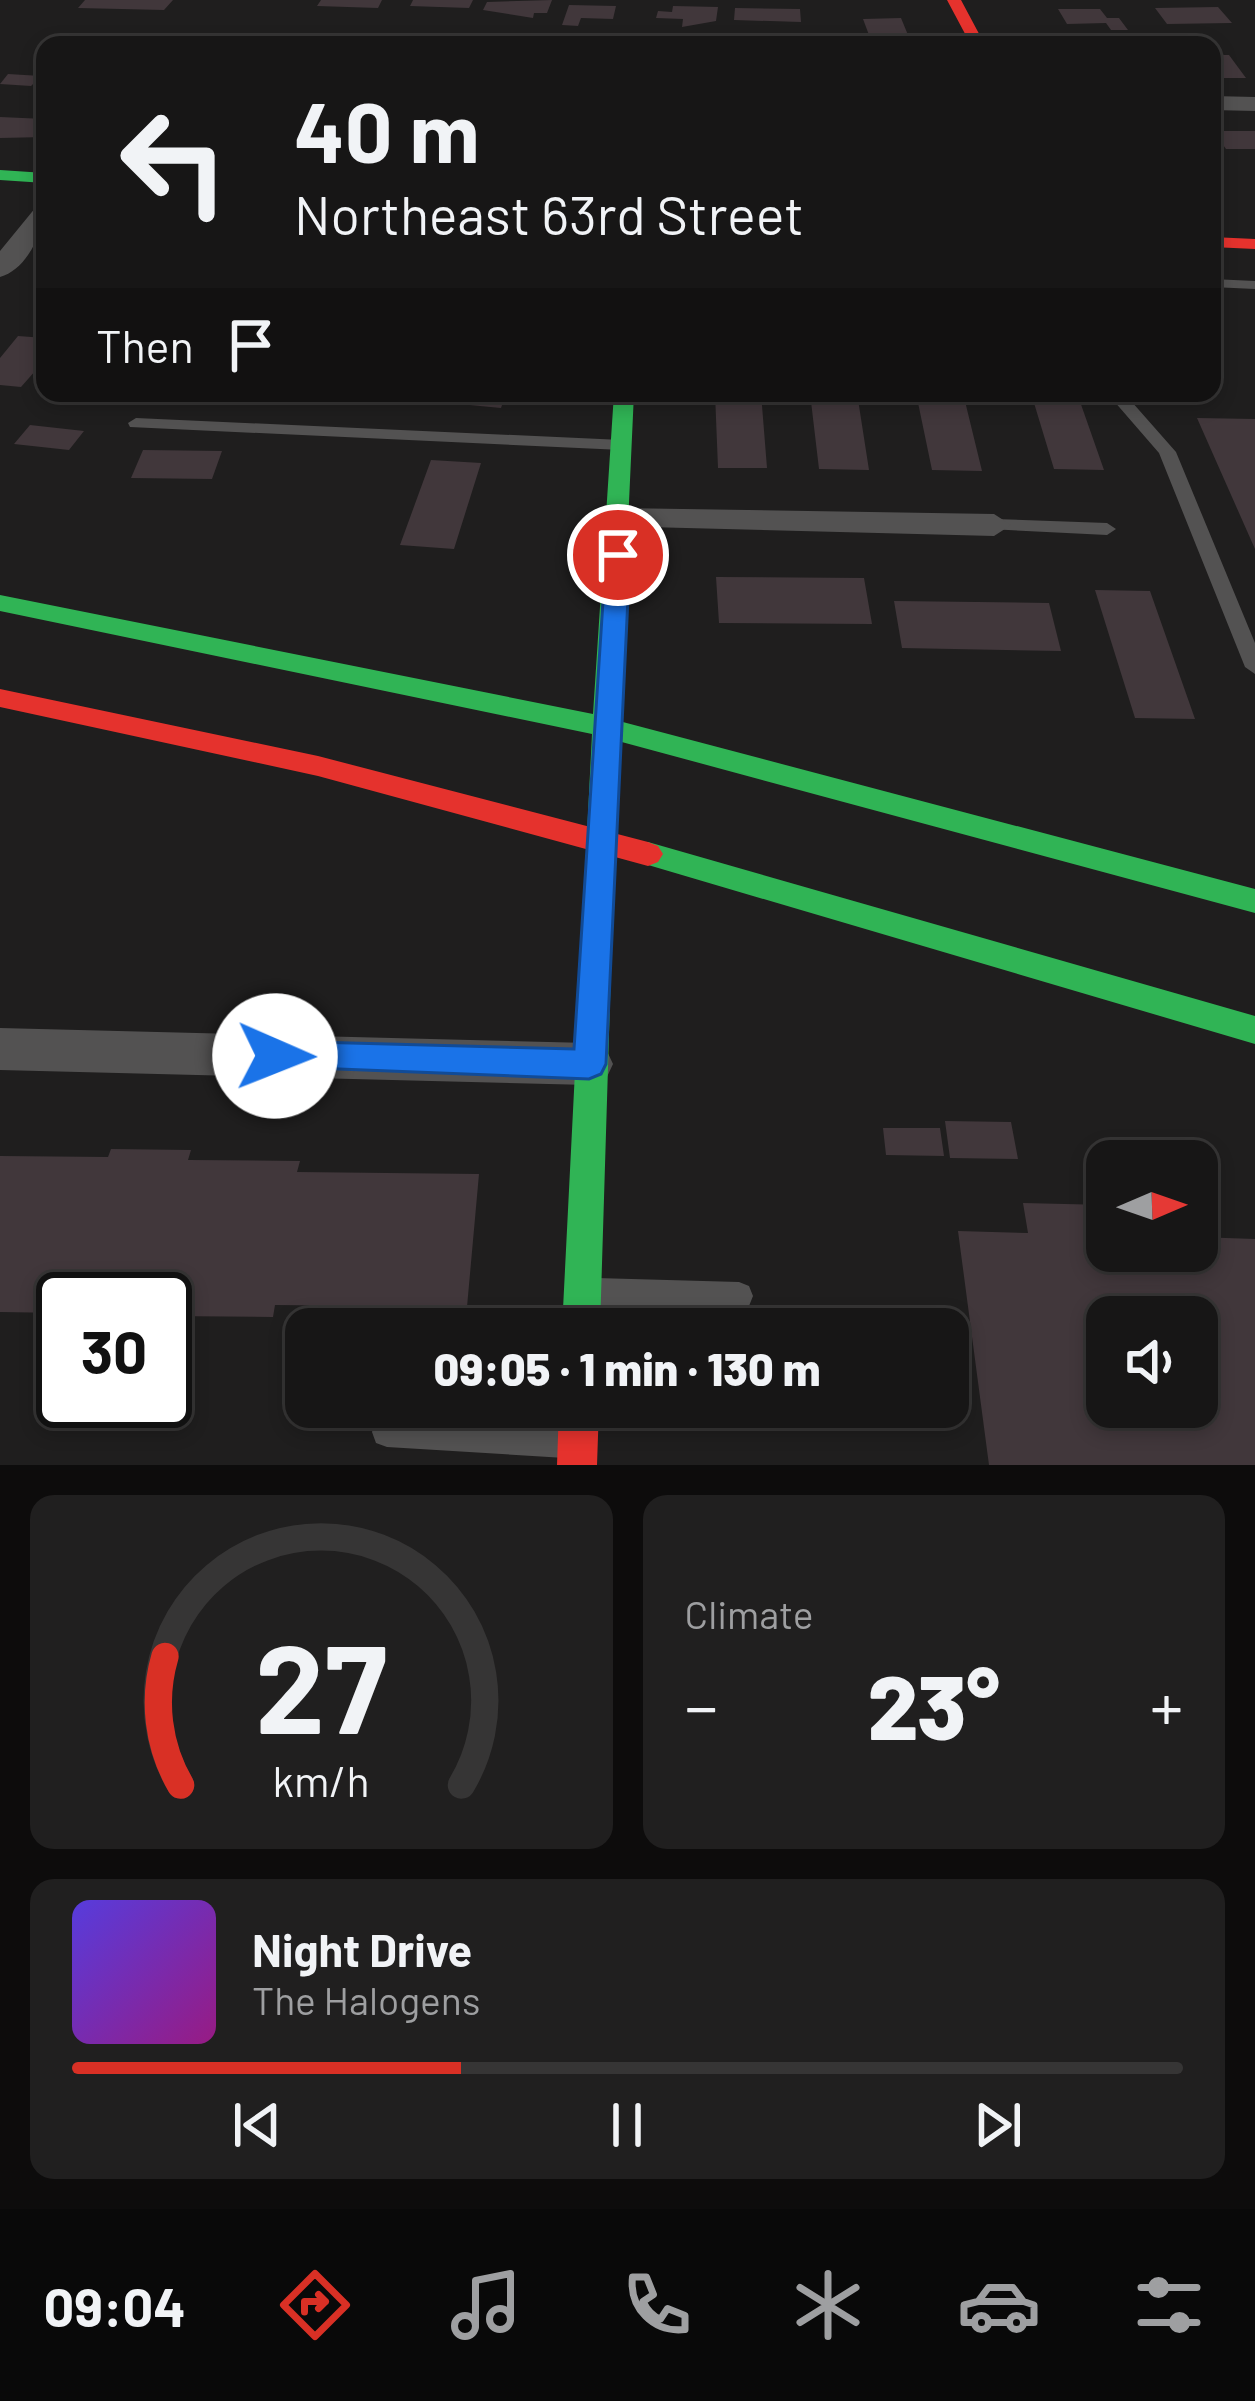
<!DOCTYPE html>
<html lang="en">
<head>
<meta charset="utf-8">
<style>
	body { margin:0; font-family:Barlow,sans-serif; background:#201f1f; color:#f1f3f6; height:100vh; display:flex; flex-direction:column; font-size:45px; white-space:nowrap }
	* { box-sizing:border-box; margin:0 }
	p { font-size:39px; color:#9e9fa1 }
	.icon { flex:none; width:66px; height:66px; fill:none; stroke:currentColor; stroke-width:2; stroke-linecap:round; stroke-linejoin:round }
	.map { position:relative; height:1465px; overflow:hidden }
	.sheet { display:flex; flex-direction:column; gap:30px; padding:30px; background:#0d0c0c; flex:1 }
	.sheet>* { flex:none }
	.top-card { position:absolute; left:36px; top:36px; width:1185px; height:366px; border-radius:24px; box-shadow:0 6px 18px #0003,0 0 0 3px #363535; background:#171616; color:#f1f3f6; overflow:hidden }
	.needle { width:78px; rotate:88deg }
	.buttons { position:absolute; left:1086px; top:1140px; display:grid; gap:24px }
	.buttons a { display:grid; place-items:center; width:132px; height:132px; border-radius:24px; background:#171616; box-shadow:0 6px 18px #0003,0 0 0 3px #363535; font-size:60px }
	.speed { position:absolute; left:36px; top:1272px; display:flex; gap:24px; font-size:60px; font-weight:700; text-align:center }
	.speed>* { display:grid; place-content:center; width:156px; height:156px; border-radius:50%; background:#171616; box-shadow:0 6px 18px #0003,0 0 0 3px #363535; line-height:1 }
	.speed .limit { border:6px solid #111; border-radius:18px; background:#fff; color:#111 }
	.pin { position:absolute; display:grid; place-items:center; width:102px; height:102px; color:#fff; margin:-51px; border:6px solid #fff; border-radius:50%; box-shadow:0 3px 12px #0007 }
	.me { position:absolute; width:132px; margin:-66px; rotate:91deg; stroke-linejoin:round; filter:drop-shadow(0 0 9px #0008) }
	.turn { display:flex; align-items:center; gap:42px; height:252px; padding:0 60px; font-size:54px }
	.turn .icon { width:156px; height:156px; stroke-width:2.5 }
	.turn b { display:block; font-size:84px; line-height:102px }
	.then { display:flex; align-items:center; height:114px; padding:0 60px; background:#0003; gap:24px; font-size:45px }
	.big { font-size:90px; font-weight:800; line-height:1.1 }
	.sheet .widget { flex:1; display:flex; flex-direction:column; justify-content:center; gap:18px; min-width:0; padding:0 42px; border-radius:24px; background:#201f1f }
	.sheet .dial { align-items:center; gap:0 }
	.dial svg { height:312px; overflow:visible; fill:none; stroke:#363535; stroke-width:7; stroke-linecap:round; text-anchor:middle }
	.dial text { fill:#f1f3f6; stroke:none }
	.song { display:flex; align-items:center; gap:36px }
	.cover { width:144px; height:144px; border-radius:18px; background:linear-gradient(135deg,hsl(250 70% 55%),hsl(310 70% 35%)) }
	.played { height:12px; border-radius:6px; background:linear-gradient(90deg,#d93025 35%,#363535 35%) }
	.keys { display:flex; justify-content:space-around; direction:ltr }
	.heat { display:flex; justify-content:space-between; align-items:center; font-size:66px; direction:ltr }
	.sheet .tiles { flex:1; display:grid; gap:30px; grid-template-columns:1fr 1fr }
	.widget:last-child { grid-column:span 2 }
	.trip { position:absolute; left:285px; top:1308px; width:684px; height:120px; border-radius:24px; background:#171616; box-shadow:0 6px 18px #0003,0 0 0 3px #363535; font-weight:800; line-height:120px; text-align:center }
	.tabs { display:flex; height:192px; justify-content:space-around; align-items:center; background:#090909; color:#9e9fa1 }
	.tabs .icon { width:84px; height:84px }
	.tabs .current { color:#d93025 }
	.tabs b { font-size:54px; color:#f1f3f6 }
	.map>svg:first-child { display:block }
</style>
</head>
<body>
<div class="map">
<svg width="1255" height="1465" viewBox="0 0 1255 1465">
	<rect width="100%" height="100%" fill="#1f1e1e"/>
	<path fill="#41373b" fill-rule="evenodd" d="M85,0h88l-9,10 -86,-2z
		M321,0h61l-4,8 -61,-2z
		M413,0h60l-4,8 -59,-2z
		M552,0l-5,13h-13l-1,5 -50,-8 4,-8z
		M569,5l47,1 -3,13 -32,-1 -3,8 -16,-1z
		M673,6l45,1 -2,14 -34,6 1,-8 -27,-1 2,-7 14,1z
		M1218,7l14,16 -65,1 -12,-16z
		M735,8l65,1 1,13 -67,-2z
		M1058,9h42l7,9h12l9,12h-17l-5,-7 -39,1z
		M901,18l7,17h-39l-6,-16z
		M222,36l42,2 -5,7h-45z
		M1212,55h17l17,23h-34z
		M8,74l33,2 -10,10 -31,-2z
		M0,117l45,2v18l-45,1z
		M1213,131h42v18h-29z
		M18,336l27,2v32h-9l-15,17 -21,-2v-27z
		M345,393h161l-5,15z
		M715,393h46l6,75h-49z
		M810,393h47l12,77 -50,-1z
		M916,393h47l19,78 -50,-1z
		M1031,393h46l27,77 -50,-1z
		M1197,418l58,1v130z
		M30,425l54,6 -15,19 -55,-6z
		M143,450l79,1 -10,28 -81,-1z
		M431,460l50,3 -27,86 -54,-4z
		M716,577l148,1 8,46 -153,-1z
		M1095,590l55,1 45,128 -60,-1z
		M894,601l155,2 12,48 -159,-3z
		M945,1121l66,1 7,37 -68,-1z
		M883,1128h57l4,28 -58,-1z
		M111,1149l80,1 -3,10 112,1 -3,11 182,2 -12,133 -192,-2 -2,12 -108,-1v-17h-102v14l-63,-1v-156l108,1z
		M1023,1203l84,2v46h90v-14l58,2v226h-266l-31,-234 70,2zM1107,1317h90v90h-90z"/>
	<g fill="none" stroke-linecap="round" stroke-linejoin="round">
		<path fill="#535252" fill-rule="evenodd" d="M173,41l5,4h-12z
			M1212,279l43,2v8l-43,-2z
			M1107,393h17l52,59 79,191v31l-10,-7 -86,-214z
			M136,418l486,22 8,5 -8,5 -492,-23 -2,-4z
			M994,519l113,4 9,6 -9,6 -119,-6 -3,-4z
			M596,1278l143,4 10,4 4,10 -4,10 -10,4 -143,-4 -10,-4 -4,-10 4,-10z
			M387,1417l178,11 11,4 4,11 -4,11 -11,4 -178,-11 -11,-4 -4,-11 4,-11z"/>
		<path fill="#535252" fill-rule="evenodd" d="M1212,96l43,1v14l-43,-1z
			M45,204c0,26 -18,66 -45,73v-26l36,-44z
			M620,508l374,6 17,11 -17,11 -386,-10 -5,-7z
			M0,1028l589,15 17,6 7,15 -7,15 -17,6 -589,-15z"/>
		<path fill="#30b455" fill-rule="evenodd" d="M0,170l45,3v10l-45,-3z
			M614,393h20l-15,328 636,168v24l-637,-172 -18,588h-38l30,-595 -592,-123v-16l593,119z
			M648,842l607,174v28l-617,-182 -5,-8 5,-8z"/>
		<path fill="#e5322d" fill-rule="evenodd" d="M947,0h14l24,45h-14z
			M1212,237l43,2v10l-43,-2z
			M0,689l318,67 330,86 10,4 5,8 -5,8 -10,4 -330,-90 -318,-69z
			M559,1407h40l-2,58h-40z"/>
	</g>
	<path fill="#1a73e8" stroke="#114b97" stroke-width="3" d="M618,548l12,7 -24,509 -5,10 -12,5 -326,-13 -4,-10 4,-10 12,-5 299,8 32,-494z"/>
</svg>
<div class="buttons">
<a><svg class="needle" viewBox="-14 -14 28 28"><path d="M0-13l5 13h-10z" fill="#e53935"/><path d="M0 13l5-13h-10z" fill="#9e9fa1"/></svg></a>
<a><svg class="icon" aria-label="sound" viewBox="0 0 24 24"><path d="M4 9h4l5-4v14l-5-4H4zM17 9q2 3 0 6"/></svg></a>
</div>
<div class="speed"><div class="limit">30</div></div>
<div class="pin" style="left:618px;top:555px;background:#d93025"><svg class="icon" aria-label="arrive" viewBox="0 0 24 24"><path d="M6 21V4h12l-3 4 3 4H6"/></svg></div>
<svg class="me" style="left:275px;top:1056px" viewBox="-20 -20 40 40"><circle r="19" fill="#fff"/><path d="M0-13L10 11 0 6-10 11z" fill="#1a73e8"/></svg>
<div class="trip">09:05 · 1 min · 130 m</div>
<div class="top-card">
<div class="turn"><svg class="icon" aria-label="left" viewBox="0 0 24 24"><path d="M17 20v-9H6M10 6l-5 5 5 5"/></svg><div><b>40 m</b>Northeast 63rd Street</div></div>
<div class="then">Then<svg class="icon" aria-label="arrive" viewBox="0 0 24 24"><path d="M6 21V4h12l-3 4 3 4H6"/></svg></div>
</div>
</div>
<section class="sheet">
<div class="tiles">
<div class="widget dial"><svg viewBox="0 0 100 80">
<path d="M14 69A42 42 0 1 1 86 69"/>
<path d="M14 69A42 42 0 0 1 10 36" stroke="#d93025"/>
<text x="50" y="56" font-size="32" font-weight="700">27</text>
<text x="50" y="72" font-size="11">km/h</text>
</svg></div>
<div class="widget"><p>Climate</p>
<div class="heat"><a>−</a><b class="big">23°</b><a>+</a></div>
</div>
<div class="widget">
<div class="song"><i class="cover"></i><div><b>Night Drive</b><p>The Halogens</p></div></div>
<div class="played"></div>
<div class="keys"><svg class="icon" aria-label="previous" viewBox="0 0 24 24"><path d="M18 5L8 12l10 7zM5 5v14"/></svg><svg class="icon" aria-label="pause" viewBox="0 0 24 24"><path d="M8 5v14M16 5v14"/></svg><svg class="icon" aria-label="next" viewBox="0 0 24 24"><path d="M6 5l10 7-10 7zM19 5v14"/></svg></div>
</div>
</div>
</section>
<nav class="tabs">
<b>09:04</b>
<svg class="icon current" aria-label="directions" viewBox="0 0 24 24"><path d="M12 3l9 9-9 9-9-9zM9 14v-3h6M13 9l2 2-2 2"/></svg>
<svg class="icon" aria-label="music" viewBox="0 0 24 24"><path d="M9 18V5l10-2v13"/><circle cx="6" cy="18" r="3"/><circle cx="16" cy="16" r="3"/></svg>
<svg class="icon" aria-label="phone" viewBox="0 0 24 24"><path d="M5 4h4l2 5-3 2q2 4 5 5l2-3 5 2v4C11 20 4 13 5 4z"/></svg>
<svg class="icon" aria-label="climate" viewBox="0 0 24 24"><path d="M12 3v18M4 7l16 10M4 17L20 7"/></svg>
<svg class="icon" aria-label="car" viewBox="0 0 24 24"><path d="M5 17H2v-5l4-1 3-4h7l3 4 3 1v5h-3M9 17h6M6 11h13"/><circle cx="7" cy="17" r="2"/><circle cx="17" cy="17" r="2"/></svg>
<svg class="icon" aria-label="filters" viewBox="0 0 24 24"><path d="M4 7h16M4 17h16"/><circle cx="9" cy="7" r="2"/><circle cx="15" cy="17" r="2"/></svg>
</nav>
</body>
</html>
